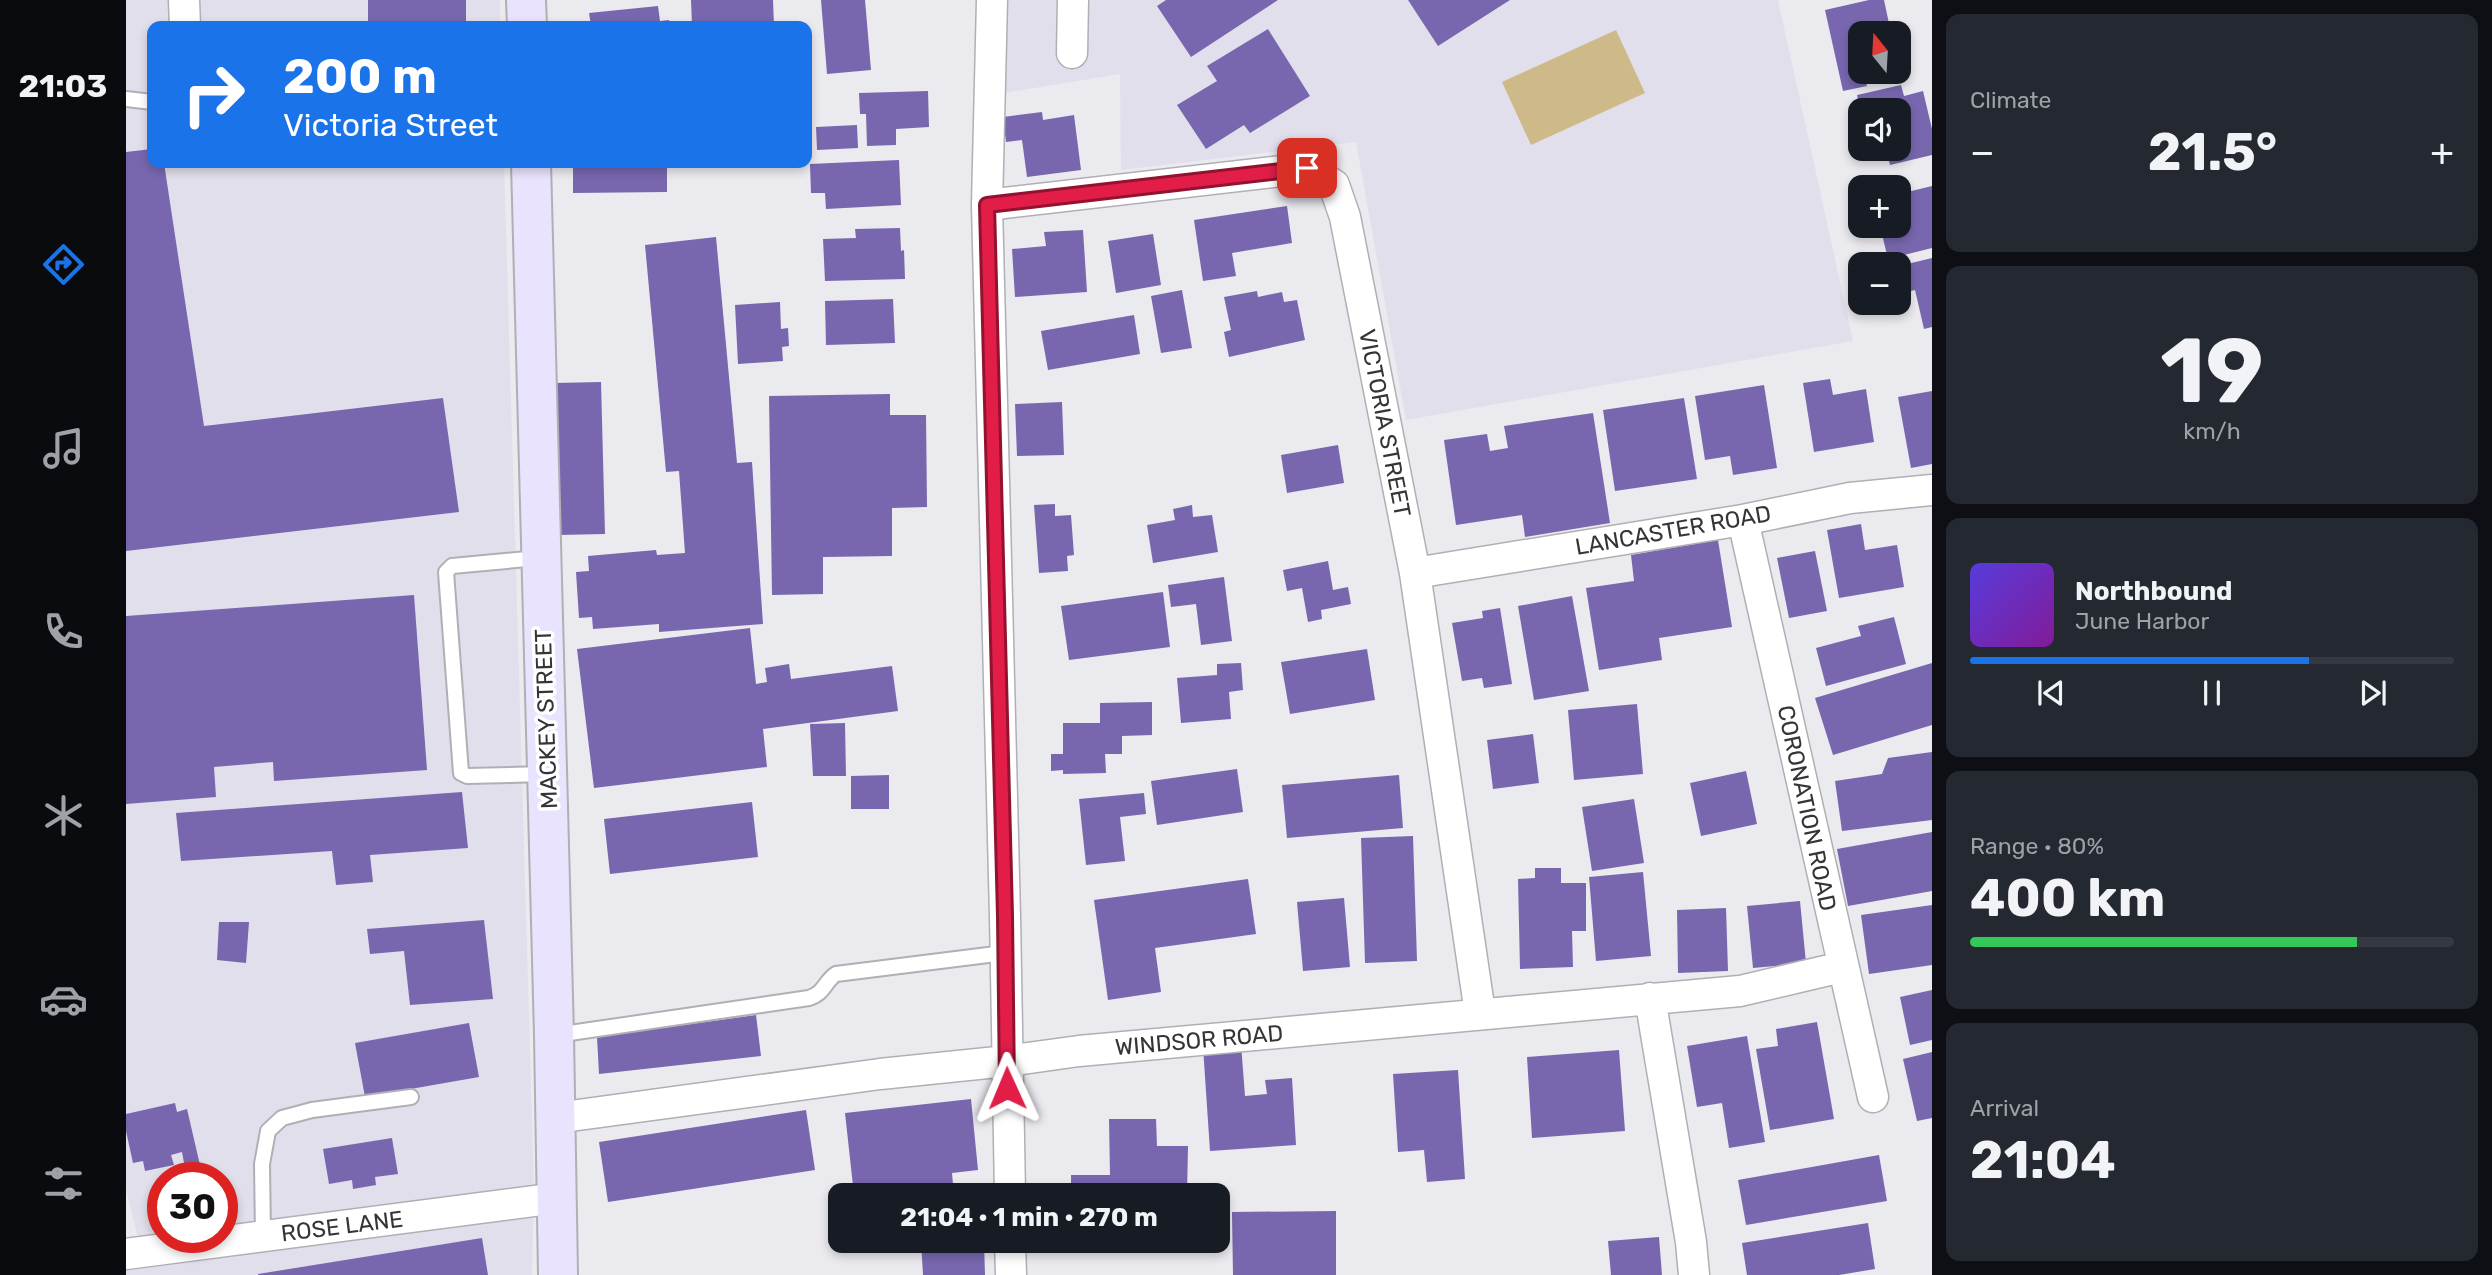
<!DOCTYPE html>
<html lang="en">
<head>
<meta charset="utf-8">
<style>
	body { margin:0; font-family:Rubik,sans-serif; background:#242831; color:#f1f3f6; height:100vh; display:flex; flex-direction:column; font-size:26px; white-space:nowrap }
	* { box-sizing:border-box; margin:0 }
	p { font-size:23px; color:#9ea1a6 }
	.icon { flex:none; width:38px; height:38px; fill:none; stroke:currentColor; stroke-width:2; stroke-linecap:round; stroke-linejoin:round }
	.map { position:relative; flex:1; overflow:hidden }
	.sheet { display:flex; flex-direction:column; gap:14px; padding:14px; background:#0d0f14; width:560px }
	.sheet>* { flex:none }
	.banner { position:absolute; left:21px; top:21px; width:665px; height:147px; border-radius:14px; box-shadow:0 4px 10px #0003; background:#1a73e8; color:#fff; overflow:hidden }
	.needle { width:46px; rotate:342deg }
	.fabs { position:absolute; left:1722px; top:21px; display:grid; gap:14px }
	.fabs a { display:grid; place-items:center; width:63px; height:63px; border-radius:14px; background:#171b24; box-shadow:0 4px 10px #0003; font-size:35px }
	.speed { position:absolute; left:21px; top:1162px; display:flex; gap:14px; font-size:35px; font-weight:700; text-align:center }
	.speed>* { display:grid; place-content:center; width:91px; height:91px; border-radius:50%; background:#171b24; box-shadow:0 4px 10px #0003; line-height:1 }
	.speed .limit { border:10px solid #d22; background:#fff; color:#111 }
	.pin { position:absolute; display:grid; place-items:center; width:60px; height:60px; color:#fff; margin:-30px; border-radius:14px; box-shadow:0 4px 10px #0006 }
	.me { position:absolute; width:77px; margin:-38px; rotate:359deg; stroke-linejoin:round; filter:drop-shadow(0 0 5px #0008) }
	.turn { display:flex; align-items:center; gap:24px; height:147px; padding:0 21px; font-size:32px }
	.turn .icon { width:91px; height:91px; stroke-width:2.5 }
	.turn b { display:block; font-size:49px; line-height:60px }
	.big { font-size:52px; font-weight:700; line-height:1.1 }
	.sheet .tile { flex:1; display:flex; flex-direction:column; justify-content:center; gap:10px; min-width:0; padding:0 24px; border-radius:14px; background:#242831 }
	.sheet .dial { align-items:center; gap:0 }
	.dial b { font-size:91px; line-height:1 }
	.song { display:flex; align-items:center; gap:21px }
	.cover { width:84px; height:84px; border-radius:10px; background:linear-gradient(135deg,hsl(250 70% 55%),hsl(290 70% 35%)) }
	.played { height:7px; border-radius:4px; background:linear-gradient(90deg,#1a73e8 70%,#363941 70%) }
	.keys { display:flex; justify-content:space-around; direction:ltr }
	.heat { display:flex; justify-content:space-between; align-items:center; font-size:38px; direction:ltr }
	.charge { height:10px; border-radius:5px; background:linear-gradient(90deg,#34c759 80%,#363941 0) }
	.trip { position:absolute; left:702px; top:1183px; width:402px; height:70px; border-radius:14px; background:#171b24; box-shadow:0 4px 10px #0003; font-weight:700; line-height:70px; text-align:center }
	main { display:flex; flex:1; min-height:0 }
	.tab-bar { display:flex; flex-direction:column; width:126px; justify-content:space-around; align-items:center; background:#090b0e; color:#9ea1a6 }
	.tab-bar .icon { width:49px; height:49px }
	.tab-bar .active { color:#1a73e8 }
	.tab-bar b { font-size:32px; color:#f1f3f6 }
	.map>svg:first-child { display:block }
</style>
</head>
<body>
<main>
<nav class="tab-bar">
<b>21:03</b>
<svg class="icon active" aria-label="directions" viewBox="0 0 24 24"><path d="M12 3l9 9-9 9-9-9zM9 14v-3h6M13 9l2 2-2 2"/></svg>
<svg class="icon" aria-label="music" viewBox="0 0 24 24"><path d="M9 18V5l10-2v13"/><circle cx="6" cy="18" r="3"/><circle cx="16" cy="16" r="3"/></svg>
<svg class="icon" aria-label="phone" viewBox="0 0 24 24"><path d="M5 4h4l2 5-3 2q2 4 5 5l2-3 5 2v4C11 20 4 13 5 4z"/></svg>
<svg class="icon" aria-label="climate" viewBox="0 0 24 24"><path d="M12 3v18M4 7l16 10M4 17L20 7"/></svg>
<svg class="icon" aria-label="car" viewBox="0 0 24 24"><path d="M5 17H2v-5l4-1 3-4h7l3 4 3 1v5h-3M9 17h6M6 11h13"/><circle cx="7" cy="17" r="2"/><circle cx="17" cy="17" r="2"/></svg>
<svg class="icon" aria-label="filters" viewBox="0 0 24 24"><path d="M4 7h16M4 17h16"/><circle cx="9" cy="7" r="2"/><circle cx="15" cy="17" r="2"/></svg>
</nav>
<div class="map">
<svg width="1806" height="1275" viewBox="0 0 1806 1275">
	<rect width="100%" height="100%" fill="#ebeaef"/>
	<path fill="#e1dfeb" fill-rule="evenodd" d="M0,0h374v26h-348v137h352l30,1025 -2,87h-406v-34l12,-2 -12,-50zM37,1178h59v59h-59z
		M878,0h774l75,341 -447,79 -50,-278 -235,28 -1,-96 -117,19z"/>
	<path fill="#ceb989" d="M1490,30l29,63 -114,52 -29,-63z"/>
	<path fill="#7867af" d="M242,0h98v26h-98z
		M565,0h82l1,26h-82z
		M695,0h44l6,70 -44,4z
		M1040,0h112l-87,57 -34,-51z
		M1282,0h102l-72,46z
		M1743,0h15l7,33h-31v39h4l3,14 -24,5 -18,-81z
		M532,6l2,15 9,-1 1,6h-79l-2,-13z
		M1142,29l42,67 -60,37 -6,-8 -38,24 -29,-44 40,-24 -10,-15z
		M1775,85l3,11 19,-5 9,38v26l-42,10 -4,-16h13v-39h-39l-3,-15z
		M802,91l1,36 -33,2v16l-29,1 -1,-32h-6l-1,-21z
		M916,112l1,8 31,-5 7,55 -54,7 -5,-37 -16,2 -3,-25z
		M731,125l1,23 -41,2 -1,-23z
		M26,149v14h12l40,263 239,-28 16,114 -333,39v-399z
		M773,160l2,45 -75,4 -1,-16h-14l-1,-29z
		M447,163h94v29l-94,1z
		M1806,186v62l-44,11 -8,-33h19v-32z
		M1161,206l5,37 -60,10 4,23 -33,5 -9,-61z
		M774,228l1,23 3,-1 1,29 -80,2 -2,-42 33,-1 -1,-9z
		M957,230l4,62 -72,5 -3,-48 34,-3 -2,-14z
		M1027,234l8,51 -45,8 -8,-52z
		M590,237l21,226 15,-1 11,162 -104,8v-8l-66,5 -1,-12 -13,1 -3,-46 13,-1 -1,-15 68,-6 1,5 28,-2 -6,-82 -13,1 -21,-227z
		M1806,258v69l-8,2 -9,-39 -12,3 -4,-27z
		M1056,290l10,58 -31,5 -10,-57z
		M1131,291l1,6 24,-5 2,10 13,-2 8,40 -76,17 -5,-25 7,-2 -7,-33z
		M767,299l2,44 -69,2 -1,-44z
		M654,302l1,27 7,-1 1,18 -7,1 1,14 -45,3 -3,-59z
		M1008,315l6,39 -92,16 -7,-39z
		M1704,379l3,16 33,-6 8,53 -60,10 -11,-69z
		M475,382l4,152 -47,1 -3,-152z
		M1638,385l13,83 -44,7 -3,-19 -25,4 -10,-64z
		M1806,391v73l-21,4 -13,-71z
		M764,394v21h36l1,92 -35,1v48l-69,1v37l-51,1 -3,-199z
		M1558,398l13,81 -82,12 -12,-81z
		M936,402l2,53 -47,1 -2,-52z
		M1467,413l17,110 -85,14 -3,-22 -66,10 -12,-85 43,-6 3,17 18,-3 -4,-22z
		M1212,445l6,38 -57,10 -6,-38z
		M929,504v12l16,-1 3,40 -7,1 1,15 -29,2 -5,-68z
		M1066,505l1,12 19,-2 6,37 -65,11 -6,-38 28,-5 -2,-11z
		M1735,524l4,26 32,-5 7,42 -65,11 -12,-68z
		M1592,540l14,87 -73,11 3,22 -63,10 -13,-82 48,-7 -3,-26z
		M1689,551l12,60 -38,7 -12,-60z
		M1202,561l5,29 15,-3 3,17 -30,6 1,9 -14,3 -6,-34 -15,3 -4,-21z
		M1098,577l8,64 -31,4 -5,-41 -25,3 -3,-22z
		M1037,592l7,55 -101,13 -8,-54z
		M288,595l13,175 -153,11 -1,-19 -59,5 2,30 -90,7v-188z
		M1446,596l17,95 -55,9 -16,-94z
		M1374,608l12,76 -28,4 -2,-10 -20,3 -10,-58 31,-5 -1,-7z
		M1768,617l12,47 -80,22 -10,-38 45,-12 -3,-10z
		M624,628l6,56 11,-2 -2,-14 24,-4 2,15 101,-13 6,45 -135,18 4,38 -173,21 -17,-139z
		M1241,649l8,51 -85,14 -9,-52z
		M1115,663l2,27 -14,2 2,27 -50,4 -4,-45 40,-3v-11z
		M1806,663v62l-99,30 -18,-57z
		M1026,702v33l-30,1v18h-17l1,19 -43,1v-4l-12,1v-17h12v-31h37v-20z
		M1511,704l6,70 -69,6 -6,-70z
		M719,723l1,53h-33l-3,-52z
		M1407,734l6,49 -46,6 -6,-49z
		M1806,752v68l-90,11 -7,-50 47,-7 6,-16z
		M1111,769l6,43 -86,13 -6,-44z
		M1620,771l11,53 -56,12 -11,-53z
		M763,775v34h-38v-33z
		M1273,775l4,53 -116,10 -5,-53z
		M336,792l6,56 -98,7 3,27 -37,3 -4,-34 -151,10 -5,-48z
		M1018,793l2,21 -26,3 5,44 -39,4 -7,-66z
		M1508,799l10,64 -52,8 -10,-64z
		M626,802l6,55 -148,17 -6,-55z
		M1806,832v59l-84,15 -11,-57z
		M1287,836l4,125 -52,2 -4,-125z
		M1409,868h26v15h25v48h-14l1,36 -53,2 -2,-90 17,-1z
		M1517,872l8,84 -55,5 -7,-84z
		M1122,879l8,55 -101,14 6,44 -53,8 -14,-100z
		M1218,898l6,69 -47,4 -6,-69z
		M1674,901l6,62 -53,5 -6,-62z
		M1806,905v60l-63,9 -8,-59z
		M1600,908l2,63 -50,2 -1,-63z
		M358,920l9,79 -83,6 -6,-54 -34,3 -3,-25z
		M93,922h30l-3,41 -29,-3z
		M1806,990v50l-22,5 -10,-48z
		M630,1015l5,41 -162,18 -2,-37z
		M1691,1022l17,97 -64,11 -14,-81 22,-3 -2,-17z
		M343,1023l10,54 -114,20 -10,-54z
		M1621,1036l18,106 -36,6 -7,-45 -25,4 -10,-61z
		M1115,1044l4,52 22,-2 -2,-14 27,-2 4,67 -86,6 -7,-104z
		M1493,1050l6,81 -93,7 -5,-81z
		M1806,1052v66l-15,3 -14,-62z
		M1332,1070l7,109 -38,3 -3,-32 -26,2 -5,-78z
		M845,1099l7,71 -26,3 2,22h-100l-9,-82z
		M49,1103l2,9 10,-3 13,56 -15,3 -3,-16 -11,3 3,10 -29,6 -2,-10 -10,2 -7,-32v-17z
		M680,1110l9,60 -207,32 -9,-60z
		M983,1119h47l1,27h31l-1,49h-116v-20h39z
		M266,1138l6,36 -23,3 1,8 -23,4 -1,-9 -23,4 -6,-35z
		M1753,1155l8,46 -141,24 -8,-45z
		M1210,1211v64h-103l-1,-63z
		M1742,1223l7,46 -36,6h-92l-5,-32z
		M1533,1237l3,38h-51l-3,-34z
		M356,1238l6,37h-230v-1z
		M795,1241h63l1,34h-62z"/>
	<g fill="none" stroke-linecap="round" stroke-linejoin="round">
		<g stroke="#b0afb4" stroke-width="18">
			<path id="service" d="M0,99l26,3
				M412,558l-86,8 -6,6 15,201 6,3 79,-2
				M430,1035l253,-37c16,-5 15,-16 27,-24l168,-21
				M137,1236l-1,-72 6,-33 14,-13 30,-8 99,-13"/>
		</g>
		<g stroke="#b0afb4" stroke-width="33">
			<path id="minor" d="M58,0l1,26
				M866,0l-5,205 18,711 5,279
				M946,53l1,-53
				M861,205l320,-37 27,17 11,32 70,356 65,440
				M1617,520l130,577
				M1289,573l328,-53 107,-22 82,-8
				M1524,998l41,244 3,33
				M430,1118l324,-44 127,-13 72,-10 661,-60 102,-24
				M884,1241l1,34
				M0,1254l431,-56"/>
		</g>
		<g stroke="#b0afb4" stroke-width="42">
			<path id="secondary" d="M400,0l1,26
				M405,163l23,872 4,240"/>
		</g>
		<use href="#service" stroke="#fff" stroke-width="14"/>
		<use href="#minor" stroke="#fff" stroke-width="30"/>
		<use href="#secondary" stroke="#e9e3fe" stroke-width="38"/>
	</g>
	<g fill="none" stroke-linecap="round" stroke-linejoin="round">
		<g stroke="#92132f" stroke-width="18">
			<path id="route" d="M881,1088l-2,-172 -18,-711 320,-37"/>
		</g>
		<use href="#route" stroke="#e11d48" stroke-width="12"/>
	</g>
	<g text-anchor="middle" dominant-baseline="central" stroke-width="7" stroke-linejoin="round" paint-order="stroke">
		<g font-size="23" fill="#353537" stroke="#fff">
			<text transform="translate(1259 423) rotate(79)">VICTORIA STREET</text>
			<text transform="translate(1547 530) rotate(-10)">LANCASTER ROAD</text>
			<text transform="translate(420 719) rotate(-92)">MACKEY STREET</text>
			<text transform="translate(1681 808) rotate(78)">CORONATION ROAD</text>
			<text transform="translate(1073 1040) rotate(-5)">WINDSOR ROAD</text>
			<text transform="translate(216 1226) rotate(-7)">ROSE LANE</text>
		</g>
	</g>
</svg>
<div class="fabs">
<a><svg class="needle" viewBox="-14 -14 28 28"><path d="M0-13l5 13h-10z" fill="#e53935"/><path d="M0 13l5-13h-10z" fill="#9ea1a6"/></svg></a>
<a><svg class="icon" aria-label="sound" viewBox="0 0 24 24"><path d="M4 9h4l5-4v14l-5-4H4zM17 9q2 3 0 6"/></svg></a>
<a>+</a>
<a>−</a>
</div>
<div class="speed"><div class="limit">30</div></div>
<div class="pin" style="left:1181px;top:168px;background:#d93025"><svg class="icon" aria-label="arrive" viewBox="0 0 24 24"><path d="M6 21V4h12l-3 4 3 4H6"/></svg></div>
<svg class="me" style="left:881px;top:1088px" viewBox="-20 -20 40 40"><path d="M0-17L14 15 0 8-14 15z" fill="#e11d48" stroke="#fff" stroke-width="4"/></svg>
<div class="trip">21:04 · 1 min · 270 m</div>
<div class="banner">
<div class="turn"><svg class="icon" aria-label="right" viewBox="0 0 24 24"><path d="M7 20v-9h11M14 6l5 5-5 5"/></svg><div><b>200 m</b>Victoria Street</div></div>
</div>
</div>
<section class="sheet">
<div class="tile"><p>Climate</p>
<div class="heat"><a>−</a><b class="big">21.5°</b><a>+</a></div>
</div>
<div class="tile dial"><b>19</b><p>km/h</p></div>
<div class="tile">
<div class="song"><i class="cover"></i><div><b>Northbound</b><p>June Harbor</p></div></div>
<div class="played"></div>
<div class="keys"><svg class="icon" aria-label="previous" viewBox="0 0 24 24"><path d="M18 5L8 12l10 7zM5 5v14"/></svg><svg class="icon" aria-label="pause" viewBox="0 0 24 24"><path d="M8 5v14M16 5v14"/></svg><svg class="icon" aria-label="next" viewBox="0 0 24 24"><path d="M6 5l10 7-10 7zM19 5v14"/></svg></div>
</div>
<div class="tile"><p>Range · 80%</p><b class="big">400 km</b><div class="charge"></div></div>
<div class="tile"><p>Arrival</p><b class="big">21:04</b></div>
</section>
</main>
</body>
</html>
